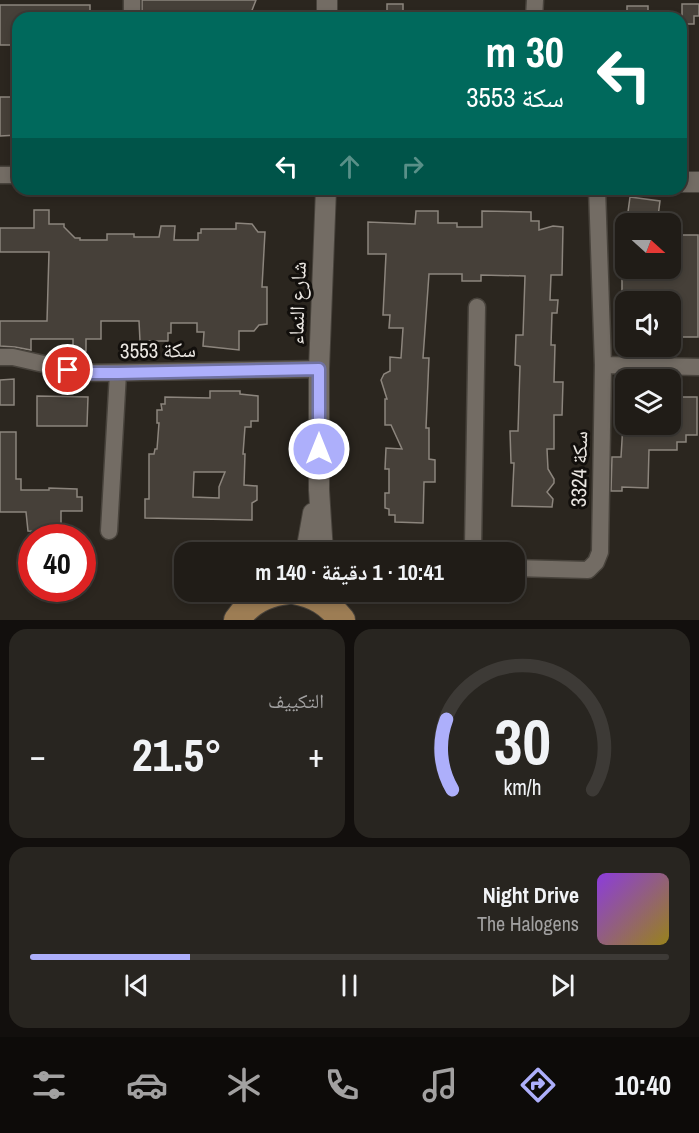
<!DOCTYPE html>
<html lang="ar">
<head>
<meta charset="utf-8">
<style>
	body { margin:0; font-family:"Archivo Narrow","Noto Naskh Arabic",sans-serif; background:#282520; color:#f1f3f6; direction:rtl; height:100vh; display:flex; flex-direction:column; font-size:22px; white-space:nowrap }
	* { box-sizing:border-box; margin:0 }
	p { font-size:20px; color:#a2a1a1 }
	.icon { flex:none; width:33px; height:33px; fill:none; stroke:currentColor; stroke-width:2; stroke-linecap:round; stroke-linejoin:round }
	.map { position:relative; height:620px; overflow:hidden; direction:ltr }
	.details { display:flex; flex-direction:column; gap:9px; padding:9px; background:#120f0d; flex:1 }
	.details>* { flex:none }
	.hud { position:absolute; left:12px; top:12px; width:675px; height:183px; border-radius:18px; box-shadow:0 3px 9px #0003,0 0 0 2px #3d3a36; direction:rtl; background:#00695c; color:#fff; overflow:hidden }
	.needle { width:39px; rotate:111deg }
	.controls { position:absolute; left:615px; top:213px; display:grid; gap:12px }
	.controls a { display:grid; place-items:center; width:66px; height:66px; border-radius:12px; background:#201c17; box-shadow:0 3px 9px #0003,0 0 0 2px #3d3a36; font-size:30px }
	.speed { position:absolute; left:18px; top:524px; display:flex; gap:12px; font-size:30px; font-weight:700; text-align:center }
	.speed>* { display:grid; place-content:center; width:78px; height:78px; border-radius:50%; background:#201c17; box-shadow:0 3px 9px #0003,0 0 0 2px #3d3a36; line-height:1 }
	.speed .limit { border:9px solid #d22; background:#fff; color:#111 }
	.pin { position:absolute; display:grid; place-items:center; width:51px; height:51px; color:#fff; margin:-26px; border:3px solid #fff; border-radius:50%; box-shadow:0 2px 6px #0007 }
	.me { position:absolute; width:66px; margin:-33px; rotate:0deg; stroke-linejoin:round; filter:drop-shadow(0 0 4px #0008) }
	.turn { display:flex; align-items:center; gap:21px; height:126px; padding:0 24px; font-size:27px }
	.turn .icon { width:78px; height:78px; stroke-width:2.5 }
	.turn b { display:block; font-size:42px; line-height:51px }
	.lanes { display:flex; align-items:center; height:57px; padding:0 24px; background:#0003; justify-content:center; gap:30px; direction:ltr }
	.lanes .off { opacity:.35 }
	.big { font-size:45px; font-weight:700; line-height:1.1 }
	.details .tile { flex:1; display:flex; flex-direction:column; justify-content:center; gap:9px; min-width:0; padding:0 21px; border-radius:18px; background:#282520 }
	.details .dial { align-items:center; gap:0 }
	.dial svg { height:156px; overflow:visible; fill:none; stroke:#3d3a36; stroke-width:7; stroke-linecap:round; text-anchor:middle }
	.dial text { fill:#f1f3f6; stroke:none }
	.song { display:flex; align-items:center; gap:18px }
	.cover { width:72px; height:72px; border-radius:9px; background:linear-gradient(135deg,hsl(270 70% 55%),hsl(50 70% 35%)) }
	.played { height:6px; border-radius:3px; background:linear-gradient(90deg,#adaffb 25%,#3d3a36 25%) }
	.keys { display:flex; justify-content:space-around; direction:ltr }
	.heat { display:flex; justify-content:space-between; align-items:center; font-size:33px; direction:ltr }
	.details .tiles { flex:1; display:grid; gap:9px; grid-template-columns:1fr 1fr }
	.tile:last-child { grid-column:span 2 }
	.trip { position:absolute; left:174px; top:542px; width:351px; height:60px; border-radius:18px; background:#201c17; box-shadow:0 3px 9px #0003,0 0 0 2px #3d3a36; font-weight:700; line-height:60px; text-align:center; direction:rtl }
	.tab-bar { display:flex; height:96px; justify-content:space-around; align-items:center; background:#0d0b09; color:#a2a1a1 }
	.tab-bar .icon { width:42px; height:42px }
	.tab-bar .current { color:#adaffb }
	.tab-bar b { font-size:27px; color:#f1f3f6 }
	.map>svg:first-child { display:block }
</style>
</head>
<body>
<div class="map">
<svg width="699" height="620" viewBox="0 0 699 620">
	<rect width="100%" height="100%" fill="#2b261f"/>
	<path fill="#464039" stroke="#8c857d" stroke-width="1.5" fill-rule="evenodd" d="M142,0h114l-7,18h-107z
		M387,4h16v14h-16z
		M682,4h17v12h-5v8h-12z
		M0,5h90v13h-72v27h-18z
		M627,6h21v12h-21z
		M0,97h18v38l-18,1z
		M630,197l30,4 -3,23h-22l11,-9 -18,-3z
		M34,210h15v14h15v3l11,11h5v2h27v-6h27v3h25l2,-11h14l-1,14h24v-7h3v-4h35v-6l16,1 6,8h7l-3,55h5v37l-8,1 -5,6h-15v19l-36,-4 1,-14h-7v-9h-26v10h-3v8h-28l-1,-20h-38v18h-15v12h-13v-12h-42v11l-16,-3 -15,-1v-25h47l2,-69h-49v-24h34z
		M416,211h22v12h19v4h25v-16l49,1v9h8v9l14,-4 10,1 -1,48h-11l-1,25h8l-1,13h-5l-1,32h4l-1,37h9l-1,33h-8v34h-7l1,20 6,10v4l-7,9 6,7 -1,8 -40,-1 2,-43h-3l-1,-32h8l2,-65 -5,-1 1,-30h7l2,-59 -44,-1v6h-19v-7h-33l-6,84h6l-3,70h3v31l6,1v22h-11l-1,41 -28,-1v-7h-6v-6l-4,-1v-15h4v-24h-4l1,-21 16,1 -11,-24h-6v-26h2l-6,-19 3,-6 6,-3v-14l11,1 2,-30h-14l1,-13h-7l3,-61h-18v-32l47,2z
		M670,235h28v102h-28v-35h-48v-34h48z
		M14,379v26h-14v-25z
		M210,391h30v3l18,2v25h-7v6h-6l-2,27h2l-1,31 13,1v14l-5,3v17l-107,-2v-19h4v-45h5l1,-5h2l2,-26h-2v-13h5l-1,-6h4v-7l45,1zM194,472h31l-6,15v11l-26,-1z
		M37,396l51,1 -1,29h-50z
		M670,397h27v38h-11v7h-9v8h-28l-1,38 -26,-1v4h-11l1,-34h9l2,-33h47z
		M0,432h16v47h5v11h28v-2l28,1v8h5v14h-21v21l-33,-1 -2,-19h-26z"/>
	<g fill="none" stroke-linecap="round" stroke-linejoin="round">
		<g stroke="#48433c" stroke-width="19">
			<path id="minor" d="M132,0v18
				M534,18l1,-18
				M0,175h18
				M0,357h13l70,16 236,-4
				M603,365l96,2
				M109,531l9,-158
				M475,552l-2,-5 4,-240
				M514,568l74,2 8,-8 4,-10 3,-187 -6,-176"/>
		</g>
		<g stroke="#48433c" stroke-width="22">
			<path id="tertiary" d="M327,18v-18
				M681,182h18
				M306,552l7,-39
				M323,552l-4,-62v-121l7,-180"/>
		</g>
		<g stroke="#48433c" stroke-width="28">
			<path id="primary" d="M294,591c21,4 34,12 48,29
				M237,620c12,-18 30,-27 51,-29"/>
		</g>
		<use href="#minor" stroke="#736c64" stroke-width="16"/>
		<use href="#tertiary" stroke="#736c64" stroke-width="20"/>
		<use href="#primary" stroke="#9d7d54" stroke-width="26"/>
	</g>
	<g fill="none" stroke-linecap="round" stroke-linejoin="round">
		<g stroke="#7072a3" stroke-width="15">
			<path id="route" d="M68,370l14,3h36l201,-4v80"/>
		</g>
		<use href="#route" stroke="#adaffb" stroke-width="10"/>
	</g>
	<g text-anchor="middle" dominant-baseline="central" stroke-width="6" stroke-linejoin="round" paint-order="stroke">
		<g font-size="21" fill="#ebe7e2" stroke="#120f0c">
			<text transform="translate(297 303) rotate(-88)">شارع النماء</text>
			<text transform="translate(158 350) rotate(-1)">سكة 3553</text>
			<text transform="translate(579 469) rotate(-89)">سكة 3324</text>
		</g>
	</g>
</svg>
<div class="controls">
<a><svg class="needle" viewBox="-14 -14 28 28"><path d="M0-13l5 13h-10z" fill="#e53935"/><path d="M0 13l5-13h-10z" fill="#a2a1a1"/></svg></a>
<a><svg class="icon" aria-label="sound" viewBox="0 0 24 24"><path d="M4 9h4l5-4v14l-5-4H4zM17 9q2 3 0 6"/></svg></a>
<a><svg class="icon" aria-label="layers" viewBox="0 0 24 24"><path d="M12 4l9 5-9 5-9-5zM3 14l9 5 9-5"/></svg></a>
</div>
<div class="speed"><div class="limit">40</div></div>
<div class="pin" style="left:68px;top:370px;background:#d93025"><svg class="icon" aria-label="arrive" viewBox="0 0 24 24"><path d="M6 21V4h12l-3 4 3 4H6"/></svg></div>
<svg class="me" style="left:319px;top:449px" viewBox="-20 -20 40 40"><circle r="17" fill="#adaffb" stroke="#fff" stroke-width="3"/><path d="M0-11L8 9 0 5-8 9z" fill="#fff"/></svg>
<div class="trip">10:41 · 1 دقيقة · 140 m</div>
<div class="hud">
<div class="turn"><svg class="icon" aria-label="left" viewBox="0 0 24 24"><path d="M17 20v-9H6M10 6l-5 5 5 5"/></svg><div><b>30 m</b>سكة 3553</div></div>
<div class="lanes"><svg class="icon" aria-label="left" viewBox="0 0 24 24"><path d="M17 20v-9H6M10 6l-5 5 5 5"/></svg><svg class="icon off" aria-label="ahead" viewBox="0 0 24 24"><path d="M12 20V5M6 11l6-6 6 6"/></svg><svg class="icon off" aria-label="right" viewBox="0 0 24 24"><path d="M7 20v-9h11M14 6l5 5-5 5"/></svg></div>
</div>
</div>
<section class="details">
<div class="tiles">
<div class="tile dial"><svg viewBox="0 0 100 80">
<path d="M14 69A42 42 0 1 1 86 69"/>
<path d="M14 69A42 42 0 0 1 11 33" stroke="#adaffb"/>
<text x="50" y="56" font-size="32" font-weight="700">30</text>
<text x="50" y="72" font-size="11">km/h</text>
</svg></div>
<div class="tile"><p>التكييف</p>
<div class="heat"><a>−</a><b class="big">21.5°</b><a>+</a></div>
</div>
<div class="tile">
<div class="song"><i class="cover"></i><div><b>Night Drive</b><p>The Halogens</p></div></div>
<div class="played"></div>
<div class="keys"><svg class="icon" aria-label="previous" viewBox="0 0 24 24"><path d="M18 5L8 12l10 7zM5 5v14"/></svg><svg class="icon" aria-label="pause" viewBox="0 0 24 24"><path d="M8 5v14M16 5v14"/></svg><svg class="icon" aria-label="next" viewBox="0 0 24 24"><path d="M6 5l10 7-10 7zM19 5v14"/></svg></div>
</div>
</div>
</section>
<nav class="tab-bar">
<b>10:40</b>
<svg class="icon current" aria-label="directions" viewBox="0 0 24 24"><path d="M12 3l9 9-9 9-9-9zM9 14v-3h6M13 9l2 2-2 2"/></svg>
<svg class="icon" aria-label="music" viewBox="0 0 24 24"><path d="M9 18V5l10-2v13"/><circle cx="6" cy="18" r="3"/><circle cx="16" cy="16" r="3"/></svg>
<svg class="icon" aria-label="phone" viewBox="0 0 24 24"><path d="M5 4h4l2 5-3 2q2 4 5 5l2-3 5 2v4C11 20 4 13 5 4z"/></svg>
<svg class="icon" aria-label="climate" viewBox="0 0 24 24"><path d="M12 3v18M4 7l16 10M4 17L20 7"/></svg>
<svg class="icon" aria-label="car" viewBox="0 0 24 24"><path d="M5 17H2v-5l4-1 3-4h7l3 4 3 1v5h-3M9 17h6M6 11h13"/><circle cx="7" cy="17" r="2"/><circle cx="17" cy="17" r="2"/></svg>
<svg class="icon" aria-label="filters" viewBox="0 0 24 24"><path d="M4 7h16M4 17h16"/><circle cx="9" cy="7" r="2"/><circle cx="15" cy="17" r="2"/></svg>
</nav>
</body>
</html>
